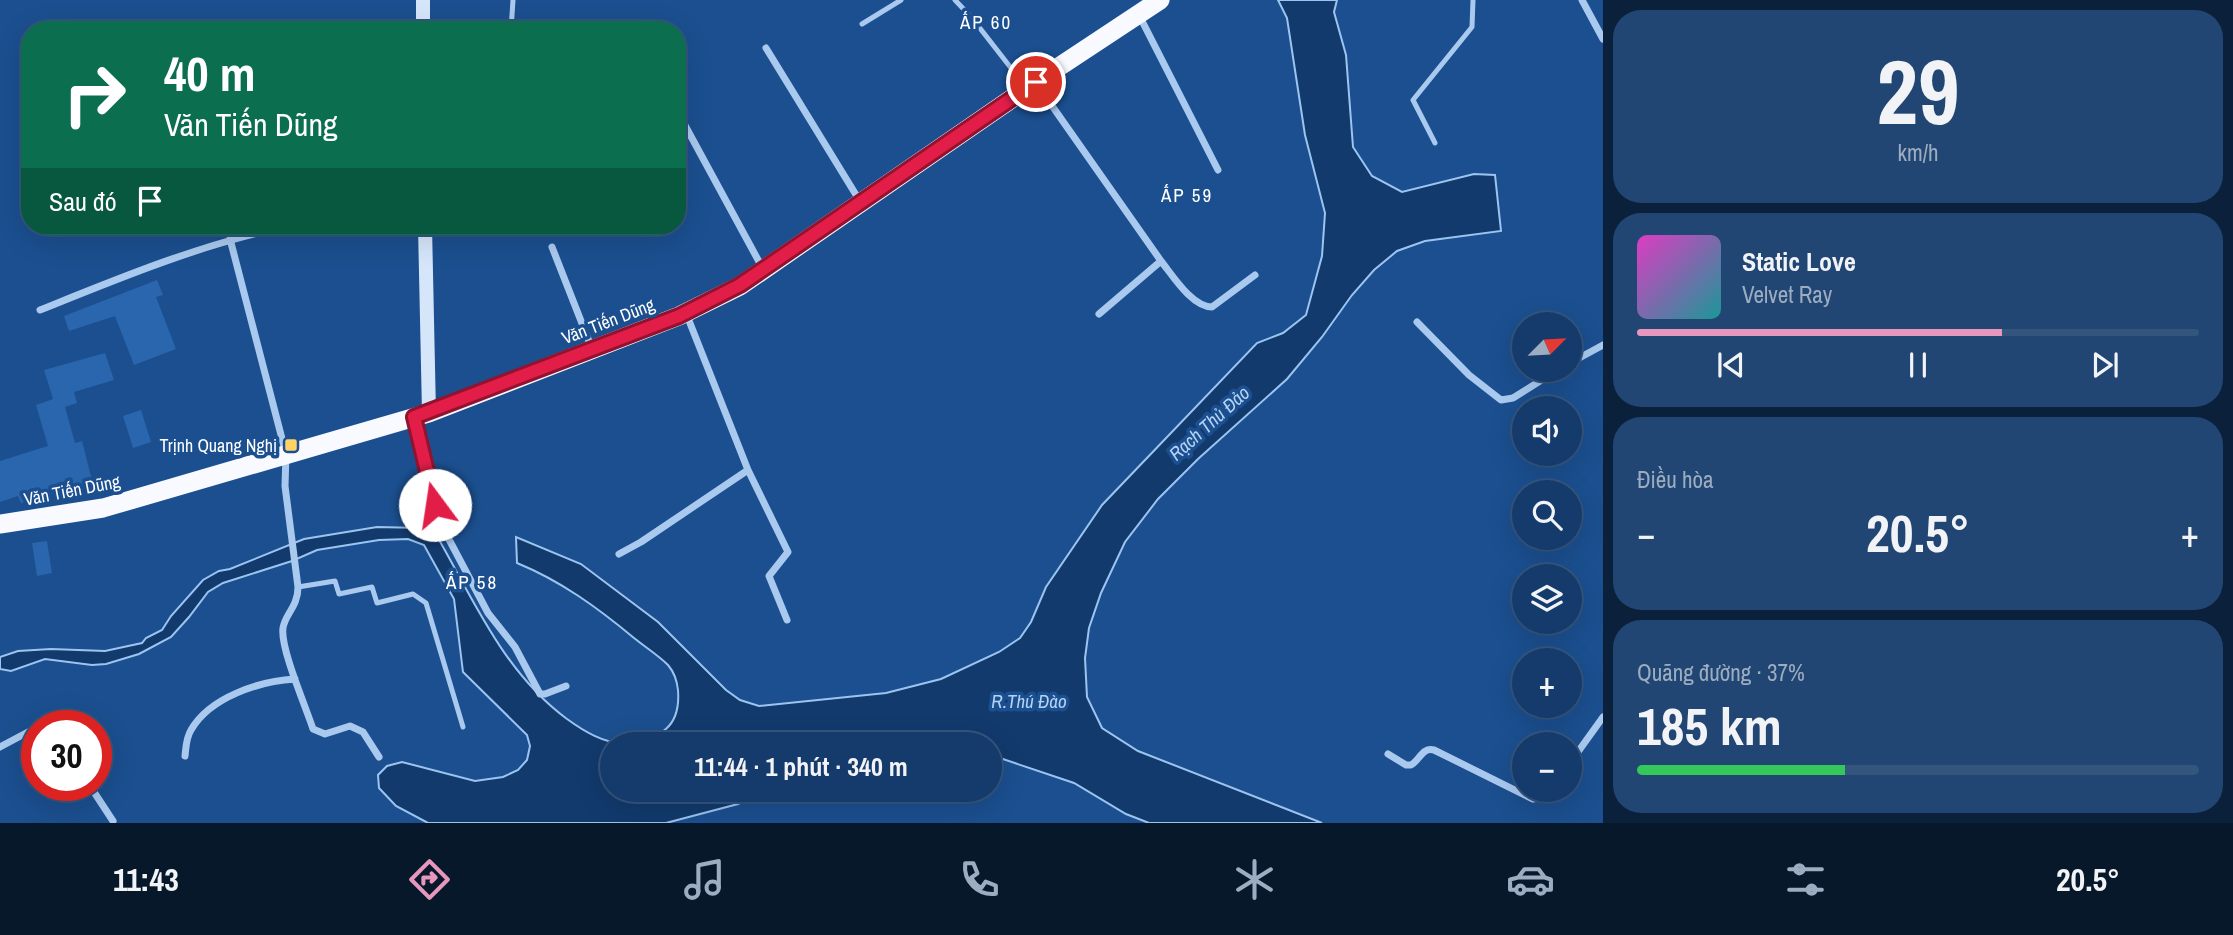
<!DOCTYPE html>
<html lang="vi">
<head>
<meta charset="utf-8">
<style>
	body { margin:0; font-family:"Archivo Narrow",sans-serif; background:#214673; color:#f1f3f6; height:100vh; display:flex; flex-direction:column; font-size:26px; white-space:nowrap }
	* { box-sizing:border-box; margin:0 }
	p { font-size:23px; color:#9dadc1 }
	.icon { flex:none; width:38px; height:38px; fill:none; stroke:currentColor; stroke-width:2; stroke-linecap:round; stroke-linejoin:round }
	.map { position:relative; flex:1; overflow:hidden }
	.side { display:flex; flex-direction:column; gap:10px; padding:10px; background:#0b203b; width:630px }
	.side>* { flex:none }
	.guide { position:absolute; left:21px; top:21px; width:665px; height:214px; border-radius:28px; box-shadow:0 7px 28px #0002,0 0 0 2px #33557e; background:#0b6e4f; color:#fff; overflow:hidden }
	.needle { width:46px; rotate:66deg }
	.buttons { position:absolute; left:1512px; top:312px; display:grid; gap:14px }
	.buttons a { display:grid; place-items:center; width:70px; height:70px; border-radius:50%; background:#143b6b; box-shadow:0 7px 28px #0002,0 0 0 2px #33557e; font-size:35px }
	.speed { position:absolute; left:21px; top:710px; display:flex; gap:14px; font-size:35px; font-weight:700; text-align:center }
	.speed>* { display:grid; place-content:center; width:91px; height:91px; border-radius:50%; background:#143b6b; box-shadow:0 7px 28px #0002,0 0 0 2px #33557e; line-height:1 }
	.speed .limit { border:10px solid #d22; background:#fff; color:#111 }
	.pin { position:absolute; display:grid; place-items:center; width:60px; height:60px; color:#fff; margin:-30px; border:4px solid #fff; border-radius:50%; box-shadow:0 2px 7px #0007 }
	.me { position:absolute; width:77px; margin:-38px; rotate:346deg; stroke-linejoin:round; filter:drop-shadow(0 0 5px #0008) }
	.turn { display:flex; align-items:center; gap:24px; height:147px; padding:0 28px; font-size:32px }
	.turn .icon { width:91px; height:91px; stroke-width:2.5 }
	.turn b { display:block; font-size:49px; line-height:60px }
	.then { display:flex; align-items:center; height:66px; padding:0 28px; background:#0003; gap:14px; font-size:26px }
	.big { font-size:52px; font-weight:700; line-height:1.1 }
	.side .card { flex:1; display:flex; flex-direction:column; justify-content:center; gap:10px; min-width:0; padding:0 24px; border-radius:28px; background:#214673 }
	.side .dial { align-items:center; gap:0 }
	.dial b { font-size:91px; line-height:1 }
	.song { display:flex; align-items:center; gap:21px }
	.cover { width:84px; height:84px; border-radius:10px; background:linear-gradient(135deg,hsl(310 70% 55%),hsl(180 70% 35%)) }
	.played { height:7px; border-radius:4px; background:linear-gradient(90deg,#e797bd 65%,#33557e 65%) }
	.keys { display:flex; justify-content:space-around; direction:ltr }
	.heat { display:flex; justify-content:space-between; align-items:center; font-size:38px; direction:ltr }
	.charge { height:10px; border-radius:5px; background:linear-gradient(90deg,#34c759 37%,#33557e 0) }
	.trip { position:absolute; left:600px; top:732px; width:402px; height:70px; border-radius:35px; background:#143b6b; box-shadow:0 7px 28px #0002,0 0 0 2px #33557e; font-weight:700; line-height:70px; text-align:center }
	.menu { display:flex; height:112px; justify-content:space-around; align-items:center; background:#08182b; color:#9dadc1 }
	.menu .icon { width:49px; height:49px }
	.menu .on { color:#e797bd }
	.menu b { font-size:32px; color:#f1f3f6 }
	main { display:flex; flex:1; min-height:0 }
	.map>svg:first-child { display:block }
</style>
</head>
<body>
<main>
<div class="map">
<svg width="1603" height="823" viewBox="0 0 1603 823">
	<rect width="100%" height="100%" fill="#1b4f8f"/>
	<path fill="#123a6d" stroke="#9cc4f0" stroke-width="2" d="M1278,0h59l-3,12 12,43 7,92 19,29 30,16 72,-18 21,1 6,56 -76,10 -28,10 -23,19 -22,25 -30,42 -35,42 -89,80 -40,40 -33,43 -24,51 -12,35 -4,30 2,39 15,31 36,23 184,72h-173l-23,-9 -52,-31 -83,-28 -1,-11h-30l-52,-9 -22,9h-260c34,-7 55,-15 52,-54 -1,-9 -4,-18 -10,-25 -10,-10 -23,-18 -34,-27 -36,-30 -73,-57 -117,-75l-1,-26 65,27 77,58 68,68 14,10 19,6 127,-13 55,-14 58,-27 21,-14 11,-16 15,-35 56,-82 155,-162 26,-10 23,-18 16,-59 3,-43 -20,-78 -18,-117z
		M377,527l45,1 12,3c39,67 69,141 133,188 18,13 35,23 57,25h-12v45h157l-31,15 -72,19h-238l-32,-17 -17,-18 -1,-13 9,-9 15,-4 73,19 28,-4 15,-7 9,-10 3,-14 -3,-11 -64,-63 -9,-73 -30,-54 -16,-6 -29,1 -62,10 -25,11 -69,22 -15,9 -19,25 -18,20 -32,17 -33,10 -14,1 -47,-6 -34,12 -11,-2v-12l18,-6 33,-2 54,2 37,-8 4,-5 16,-8 9,-14 32,-36 16,-9 11,-2 74,-30z"/>
	<path fill="#2a66ad" d="M157,280l6,15 -7,2 20,52 -42,16 -19,-49 -46,15 -5,-15z
		M105,353l9,27 -40,12 3,11 -12,4 10,36 7,-2 12,47 -19,4 -1,-5 -53,16 -3,-7 -18,6v-41l48,-15 -12,-41 17,-6 -9,-29z
		M141,410l10,32 -18,6 -10,-32z
		M47,541l5,32 -15,3 -5,-33z"/>
	<g fill="none" stroke-linecap="round" stroke-linejoin="round">
		<path stroke="#a9c9ee" stroke-width="5" d="M955,0l17,18 53,68
			M862,24l39,-24
			M511,30l2,-30
			M1435,143l-22,-43 59,-73 1,-27
			M298,587l37,-6 4,13 33,-7 5,16 36,-9 13,9 37,124"/>
		<path stroke="#a9c9ee" stroke-width="7" d="M1582,0l21,39
			M1139,15l79,155
			M766,48l95,155
			M1036,83l125,178 -62,53
			M681,118l82,151
			M230,239l56,215 -1,32 13,101c0,20 -13,27 -15,41 -3,20 23,79 30,101l12,5 25,-8 13,6 16,25
			M552,247l40,102
			M1161,261c12,15 31,46 51,46l43,-32
			M40,310c77,-31 154,-63 235,-81
			M1417,322l52,53 32,25 12,-2 46,-29
			M1570,363l33,-18
			M414,418l21,87 9,25 44,83 27,34 25,47h5l21,-8
			M748,470l40,82 -19,24 18,44
			M619,554l22,-12 107,-72 -62,-157
			M0,747l30,-16 7,7
			M1388,754l18,11h5c9,-5 11,-18 23,-15l99,49 14,-3 4,-7
			M185,756c1,-9 1,-18 6,-26 19,-33 69,-49 104,-51
			M1570,763l33,-46
			M74,786l5,5 10,-3 3,1 21,32"/>
		<path stroke="#d6e6fa" stroke-width="14" d="M423,30v-30
			M425,226l4,187"/>
		<path stroke="#f8faff" stroke-width="19" d="M0,524l103,-16 326,-95 250,-97 61,-30 296,-204 124,-82"/>
	</g>
	<g fill="none" stroke-linecap="round" stroke-linejoin="round">
		<g stroke="#92132f" stroke-width="18">
			<path id="route" d="M435,505l-21,-88 265,-101 61,-31 296,-203"/>
		</g>
		<use href="#route" stroke="#e11d48" stroke-width="12"/>
	</g>
	<rect fill="#ffd166" stroke="#1b4f8f" stroke-width="2.5" x="284" y="438" width="14" height="14" rx="3.5"/>
	<g text-anchor="middle" dominant-baseline="central" stroke-width="7" stroke-linejoin="round" paint-order="stroke">
		<g font-size="18" fill="#fff" stroke="#1b4f8f">
			<text transform="translate(608 321) rotate(-21)">Văn Tiến Dũng</text>
			<text transform="translate(72 490) rotate(-11)">Văn Tiến Dũng</text>
		</g>
		<g font-size="18" fill="#fff" stroke="#1b4f8f" text-anchor="end">
			<text x="277" y="445">Trịnh Quang Nghị</text>
		</g>
		<g font-size="19" letter-spacing="2" fill="#fff" stroke="#1b4f8f">
			<text x="986" y="22">ẤP 60</text>
			<text x="1187" y="195">ẤP 59</text>
			<text x="472" y="582">ẤP 58</text>
		</g>
		<g font-size="19" font-style="italic" fill="#b5d3f5" stroke="#1b4f8f">
			<text transform="translate(1209 423) rotate(-42)">Rạch Thủ Đảo</text>
			<text x="1029" y="701">R.Thú Đào</text>
		</g>
	</g>
</svg>
<div class="buttons">
<a><svg class="needle" viewBox="-14 -14 28 28"><path d="M0-13l5 13h-10z" fill="#e53935"/><path d="M0 13l5-13h-10z" fill="#9dadc1"/></svg></a>
<a><svg class="icon" aria-label="sound" viewBox="0 0 24 24"><path d="M4 9h4l5-4v14l-5-4H4zM17 9q2 3 0 6"/></svg></a>
<a><svg class="icon" aria-label="search" viewBox="0 0 24 24"><circle cx="10" cy="10" r="6"/><path d="M15 15l6 6"/></svg></a>
<a><svg class="icon" aria-label="layers" viewBox="0 0 24 24"><path d="M12 4l9 5-9 5-9-5zM3 14l9 5 9-5"/></svg></a>
<a>+</a>
<a>−</a>
</div>
<div class="speed"><div class="limit">30</div></div>
<div class="pin" style="left:1036px;top:82px;background:#d93025"><svg class="icon" aria-label="arrive" viewBox="0 0 24 24"><path d="M6 21V4h12l-3 4 3 4H6"/></svg></div>
<svg class="me" style="left:435px;top:505px" viewBox="-20 -20 40 40"><circle r="19" fill="#fff"/><path d="M0-13L10 11 0 6-10 11z" fill="#e11d48"/></svg>
<div class="trip">11:44 · 1 phút · 340 m</div>
<div class="guide">
<div class="turn"><svg class="icon" aria-label="right" viewBox="0 0 24 24"><path d="M7 20v-9h11M14 6l5 5-5 5"/></svg><div><b>40 m</b>Văn Tiến Dũng</div></div>
<div class="then">Sau đó<svg class="icon" aria-label="arrive" viewBox="0 0 24 24"><path d="M6 21V4h12l-3 4 3 4H6"/></svg></div>
</div>
</div>
<section class="side">
<div class="card dial"><b>29</b><p>km/h</p></div>
<div class="card">
<div class="song"><i class="cover"></i><div><b>Static Love</b><p>Velvet Ray</p></div></div>
<div class="played"></div>
<div class="keys"><svg class="icon" aria-label="previous" viewBox="0 0 24 24"><path d="M18 5L8 12l10 7zM5 5v14"/></svg><svg class="icon" aria-label="pause" viewBox="0 0 24 24"><path d="M8 5v14M16 5v14"/></svg><svg class="icon" aria-label="next" viewBox="0 0 24 24"><path d="M6 5l10 7-10 7zM19 5v14"/></svg></div>
</div>
<div class="card"><p>Điều hòa</p>
<div class="heat"><a>−</a><b class="big">20.5°</b><a>+</a></div>
</div>
<div class="card"><p>Quãng đường · 37%</p><b class="big">185 km</b><div class="charge"></div></div>
</section>
</main>
<nav class="menu">
<b>11:43</b>
<svg class="icon on" aria-label="directions" viewBox="0 0 24 24"><path d="M12 3l9 9-9 9-9-9zM9 14v-3h6M13 9l2 2-2 2"/></svg>
<svg class="icon" aria-label="music" viewBox="0 0 24 24"><path d="M9 18V5l10-2v13"/><circle cx="6" cy="18" r="3"/><circle cx="16" cy="16" r="3"/></svg>
<svg class="icon" aria-label="phone" viewBox="0 0 24 24"><path d="M5 4h4l2 5-3 2q2 4 5 5l2-3 5 2v4C11 20 4 13 5 4z"/></svg>
<svg class="icon" aria-label="climate" viewBox="0 0 24 24"><path d="M12 3v18M4 7l16 10M4 17L20 7"/></svg>
<svg class="icon" aria-label="car" viewBox="0 0 24 24"><path d="M5 17H2v-5l4-1 3-4h7l3 4 3 1v5h-3M9 17h6M6 11h13"/><circle cx="7" cy="17" r="2"/><circle cx="17" cy="17" r="2"/></svg>
<svg class="icon" aria-label="filters" viewBox="0 0 24 24"><path d="M4 7h16M4 17h16"/><circle cx="9" cy="7" r="2"/><circle cx="15" cy="17" r="2"/></svg>
<b>20.5°</b>
</nav>
</body>
</html>
